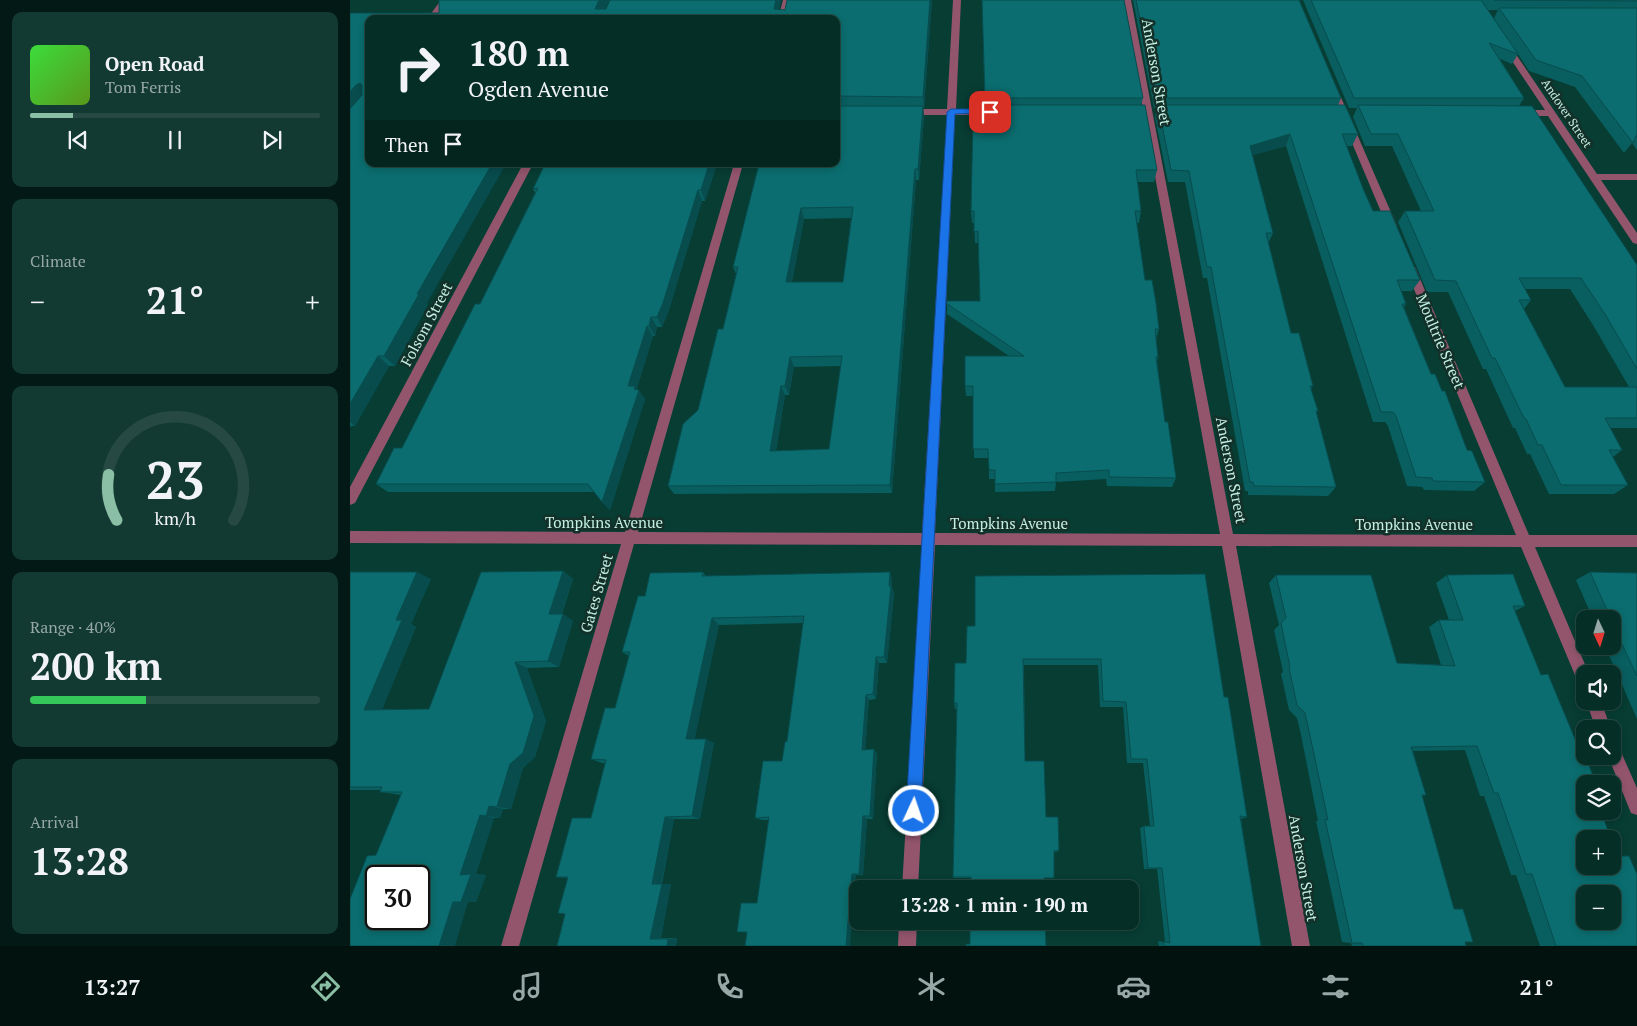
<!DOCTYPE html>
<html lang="en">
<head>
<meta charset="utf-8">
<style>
	body { margin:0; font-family:"PT Serif",serif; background:#133a32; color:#f1f3f6; height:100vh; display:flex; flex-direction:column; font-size:19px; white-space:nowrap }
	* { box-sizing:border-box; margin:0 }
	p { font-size:16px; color:#97a8a7 }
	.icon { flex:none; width:28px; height:28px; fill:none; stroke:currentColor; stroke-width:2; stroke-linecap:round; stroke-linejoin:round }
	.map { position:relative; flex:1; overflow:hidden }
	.sheet { display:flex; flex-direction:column; gap:12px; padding:12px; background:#031915; width:350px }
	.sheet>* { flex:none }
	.banner { position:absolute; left:15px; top:15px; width:475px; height:152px; border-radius:10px; box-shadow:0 2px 8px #0003,0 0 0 1px #264a43; background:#052e26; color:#f1f3f6; overflow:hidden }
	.needle { width:32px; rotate:176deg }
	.fabs { position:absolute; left:1226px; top:610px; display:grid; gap:10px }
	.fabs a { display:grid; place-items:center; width:45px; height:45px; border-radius:10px; background:#052e26; box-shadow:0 2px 8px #0003,0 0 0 1px #264a43; font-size:25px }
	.speed { position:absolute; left:15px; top:865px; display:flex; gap:10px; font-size:25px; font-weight:700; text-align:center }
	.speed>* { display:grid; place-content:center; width:65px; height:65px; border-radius:50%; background:#052e26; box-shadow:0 2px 8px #0003,0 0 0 1px #264a43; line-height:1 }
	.speed .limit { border:2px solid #111; border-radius:8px; background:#fff; color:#111 }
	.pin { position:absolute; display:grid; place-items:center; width:42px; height:42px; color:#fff; margin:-21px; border-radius:10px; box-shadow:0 2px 8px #0006 }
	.me { position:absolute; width:55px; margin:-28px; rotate:3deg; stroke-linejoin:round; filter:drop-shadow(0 0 4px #0008) }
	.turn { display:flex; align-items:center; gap:18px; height:105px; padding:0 20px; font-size:22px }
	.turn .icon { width:65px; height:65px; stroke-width:2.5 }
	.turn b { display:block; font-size:35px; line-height:42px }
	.then { display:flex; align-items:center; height:48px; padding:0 20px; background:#0003; gap:10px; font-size:19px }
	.big { font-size:38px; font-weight:800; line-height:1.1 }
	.sheet .widget { flex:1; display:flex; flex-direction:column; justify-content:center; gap:8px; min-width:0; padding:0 18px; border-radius:10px; background:#133a32 }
	.sheet .dial { align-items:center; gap:0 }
	.dial svg { height:130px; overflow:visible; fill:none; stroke:#264a43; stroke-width:7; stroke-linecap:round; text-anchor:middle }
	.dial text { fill:#f1f3f6; stroke:none }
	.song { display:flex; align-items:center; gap:15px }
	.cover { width:60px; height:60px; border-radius:8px; background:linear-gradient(135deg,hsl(120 70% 55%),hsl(90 70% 35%)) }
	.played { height:5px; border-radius:2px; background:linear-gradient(90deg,#8abfa5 15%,#264a43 15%) }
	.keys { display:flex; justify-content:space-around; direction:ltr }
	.heat { display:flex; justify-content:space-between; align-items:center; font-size:28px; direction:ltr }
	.charge { height:8px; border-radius:4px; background:linear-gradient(90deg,#34c759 40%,#264a43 0) }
	.trip { position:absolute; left:499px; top:880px; width:290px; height:50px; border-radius:10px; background:#052e26; box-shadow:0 2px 8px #0003,0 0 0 1px #264a43; font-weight:800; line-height:50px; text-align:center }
	.menu { display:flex; height:80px; justify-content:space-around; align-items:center; background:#02120f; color:#97a8a7 }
	.menu .icon { width:35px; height:35px }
	.menu .on { color:#8abfa5 }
	.menu b { font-size:22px; color:#f1f3f6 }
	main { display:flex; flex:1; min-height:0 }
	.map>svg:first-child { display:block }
</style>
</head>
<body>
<main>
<section class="sheet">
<div class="widget">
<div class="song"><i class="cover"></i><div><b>Open Road</b><p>Tom Ferris</p></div></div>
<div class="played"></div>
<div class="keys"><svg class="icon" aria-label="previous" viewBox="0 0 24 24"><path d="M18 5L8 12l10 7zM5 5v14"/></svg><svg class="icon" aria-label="pause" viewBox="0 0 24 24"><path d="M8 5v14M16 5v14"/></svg><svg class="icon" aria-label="next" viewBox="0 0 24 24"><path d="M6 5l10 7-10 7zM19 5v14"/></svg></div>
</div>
<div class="widget"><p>Climate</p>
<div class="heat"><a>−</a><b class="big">21°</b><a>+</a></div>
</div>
<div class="widget dial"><svg viewBox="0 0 100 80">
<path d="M14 69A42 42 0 1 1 86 69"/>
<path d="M14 69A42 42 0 0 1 9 41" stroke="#8abfa5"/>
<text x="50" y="56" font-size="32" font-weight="700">23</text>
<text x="50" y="72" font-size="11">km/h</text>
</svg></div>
<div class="widget"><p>Range · 40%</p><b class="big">200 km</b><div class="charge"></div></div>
<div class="widget"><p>Arrival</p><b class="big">13:28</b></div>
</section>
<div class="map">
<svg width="1287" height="946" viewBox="0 0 1287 946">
	<rect width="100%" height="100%" fill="#073d33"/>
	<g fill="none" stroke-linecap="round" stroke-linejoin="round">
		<path fill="#93556c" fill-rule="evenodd" d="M91,0h8l-14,19h-8z
			M433,0h8l-5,19h-8z
			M603,0h8l-5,109h45l4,3 -4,3h-46l-20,418 285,1 -97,-534h8l102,534 283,1 -110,-265 1,-3h8l114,268h108v12h-102l54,127h-4v15l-5,-2 -59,-140 -285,-1 74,400h-18l-70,-400 -287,-1 -17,344h-16l20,-344 -288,-1 -115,402h-18l120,-402 -271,-1v-12l275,1 109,-368h9l-105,368 284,1 25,-418h-41l-4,-3 4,-3h41z
			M1153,44h6l88,130h40v6h-36l36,53v11l-4,-1 -85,-127h-27l-4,-3 4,-3h24l-43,-64z
			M982,83l4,3 61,140 -2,2h-6l-2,-2 -59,-140z
			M173,164h10l-178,339 -5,2v-18z
			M1236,701h15l10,28h-15z
			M1262,741l5,2 20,45v27l-6,-2 -23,-57h4z
			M549,921h18l-1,25h-18z"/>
	</g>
	<path fill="#095e5f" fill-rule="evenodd" d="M89,0h170l-4,9h1l4,-9h171l-2,9 6,1 2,-10h145l-8,108h-1l1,9 -5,63h-3l-24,313 -218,1 -6,-8 30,-76 25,-81 13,-55 -3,-7 103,-103v-145h-467l58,284 1,1 -33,62h-6l-34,60h-4l-1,2v-415h89zM501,218l-8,64h-51l12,-63zM491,366l-12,83 -53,2 9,-56h4l5,-28z
		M632,0l161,98 -2,7 16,65 -3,12h-16l3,29 -2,12h-2l8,57 14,49 -3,10 2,18 -1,5 8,60 11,56 -4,9 -65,-1 -1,-7 -50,3 -1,9 -60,1v-13h-6v-21h-15l-1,-62h-7l-1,-10 44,-30 -62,-42v-13h33l-2,-58h-3l-1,-20h-2l-1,-12 14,-95z
		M783,0h166l42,98 -3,7 20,29 -6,12h-6l18,45 9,20 47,69 -8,11h-11l5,13 -2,3 27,67 36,76 18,32 -11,9 -50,-1 -2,-3 -15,-1 -19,-60 -3,-4h-12l-87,-276 -34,9 21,78 -5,11 23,89 22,53 -2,3 7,22 -2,2 20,74 -8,9 -80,-1v-4h-3l-38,-213h-4l-18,-96h-17l-13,-65 2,-9h-3z
		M953,0h178l23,34 -10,-16 4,-8h-10l-7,-10h156v150l-5,-7 -8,10 -49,-66 -46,-16 -11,-17 -6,10 -12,-5 24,39 -5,8h13l105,159v163h-27l12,22 -9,7 15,28 -14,9h-65l-19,-40h-3l-12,-26h-2l-27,-59h-3l-35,-77h-21l-29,-70 7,-11h16l-29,-65h-27l-12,-29 4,-9h-8zM1175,289h45l23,36 36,62h-64l-41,-78 7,-9z
		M195,164h172l-12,37h-3l-34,112 -6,14h-5l-2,9h-2l-16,52 8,11 -35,111 -8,-8 -8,-10h-206l-12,-8 26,-36 78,-144 55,-111 -2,-4z
		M213,571l10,8 -11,35h1l10,7 -14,46 -32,1 19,53 -11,36 -12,11 -12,41h-8l-3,9h-6l-18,56 10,1 -10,27h-8l-92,-47 25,-60 -21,-3 1,-2h-31v-218l81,7 -20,45 5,3 -34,82h47z
		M353,572l3,4 186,4v7l2,7 -7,69h-8l-3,36 -7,1 -4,50 12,3 -4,66h-6l-4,56h-7l-99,28 12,-83h-7l-7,-2 27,-57 5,-20 16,-118 -84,2 -25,114 20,4 -14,76h-26l-12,65h9l-10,54h16l-1,8 -111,-32 2,-36 -11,-1 35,-59 14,-55h-3l-11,-4 24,-51 14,-52 -7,-4 23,-56z
		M1240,572l47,1v146l-32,-73h7v-27h-19l-17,-39z
		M926,575l121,88 44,2 -12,-38 10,-7h10l-13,-37 11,-8 78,31 -10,5 70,173 52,162h-97l-24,-71h-5l-27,-79h-4l-15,-46 -52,1 13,44 -4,1 32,113 12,37h-114l-1,-3 -9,-1 -26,-121h2l-17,-86 -4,-17 -8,-8 -8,-36 2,-2 -9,-42 5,-5 -10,-42z
		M625,576l249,121 23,120 -6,2 20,127h-102l-1,-5 7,1 -8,-73h-13l-4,-41 4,-2h6l-7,-63h-16l-4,-56h-23l-2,-42h-74l1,96 34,89 -2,2h-3v26h-100l-1,-1 4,-168h-2l-1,-6 12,-40 9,-37z"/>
	<path fill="#084c4e" d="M249,0h10l-8,19 -6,-10z
		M426,0h5l-4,19 -3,-10z
		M580,0h2l-8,108 -1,-11z
		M10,83l8,11 -18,20v-22l6,-7z
		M573,106l1,11 -5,63 -1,-11z
		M940,134l-4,12 -40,11 4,-11z
		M142,164h14l-79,139 1,1 -33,62 -11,-10 33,-62z
		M359,164h8l-12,37 -4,-11z
		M565,169l1,11 -24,313 -2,-8z
		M348,190l4,11 -34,112 -6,14 -5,-10z
		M451,208l3,11 -14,73 -4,-10z
		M301,317l6,10 -2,9 -6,-10z
		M297,326l6,10 -16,52 8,11 -35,111 -8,-8 26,-116z
		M28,356l11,10 -34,60 -5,-4v-18z
		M440,357l4,10 -5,28 -4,-9z
		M431,386l4,9 -11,65 -4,-9z
		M213,571l10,8 -14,42 -10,-7z
		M67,572l14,7 -20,45 5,3 -36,88 -16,-5 32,-90z
		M540,572l2,8v7l2,7 -7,69 -3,-6z
		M213,614l10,7 -14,46 -11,-6z
		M362,618l7,7 -25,118 -8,-4z
		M526,657l3,6 -3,36 -3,-5z
		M165,662l12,6 19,53 -11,36 -12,11 -12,41 -14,-2z
		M516,695l3,5 -4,54 -3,-4z
		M356,739l8,4 -14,76 -8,-3z
		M524,749l3,4 -4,66 -3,-3z
		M139,806l14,3 -3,9 -14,-2z
		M130,815l14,3 -18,56 10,1 -10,27h-8l-13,44h-16l21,-71z
		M513,816l4,3 -4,56 -4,-1z
		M315,817l9,2 -13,66 -9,-1z
		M502,874l4,1 -6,71h-4z
		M312,884h9l-10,54 -11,1z
		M327,938l-1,8h-9l1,-7z"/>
	<path fill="#0b6d6f" stroke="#084c4e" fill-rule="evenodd" d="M89,0h160l-4,9h11l4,-9h166l-2,9 11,1 2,-10h143l-7,97 -87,-1v-77h-467v145h123l-75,130h2l-35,62h-6l-28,48v-295l12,-14v-10l-2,-2 -4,2 -6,7v-79h89z
		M632,0h142l19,98h-158z
		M786,0h163l42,98h-185z
		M961,0h170l37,54 -29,-11 35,55h-170z
		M1144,0h143v1z
		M1149,8h138v126l-4,9 -51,-67 -46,-16z
		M635,105h160l12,65h-21l5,41h-6l10,69h7l4,23 3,26h-4l3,28h-2l9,65h3l8,56 -67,-1v-7l-53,3v9l-61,2v-14h-6l-1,-21h-15v-63h-8v-30h59l-78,-53 1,-2h33l-2,-70 -4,1v-21h-3l2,-95h12z
		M808,105h187l13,29h-16l22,57 9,20h17l30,69h-23l9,24h-4l29,70h4l7,17h3l22,59 5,1 13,31 -52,-1 -1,-3 -16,-1 -20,-61 -3,-4h-12l-91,-278 -40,12 23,87h-7l25,100h8l14,53h-3l8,25h-2l20,76 -82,-1 -1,-4h-3l-39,-215h-4l-18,-96 -18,-1z
		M1008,105l174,1 105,159v104l-32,-55 -24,-36h-62l12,22h-12l46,87h72v31h-32l17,32h-13l19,35h-67l-19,-40h-4l-12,-26 -2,-1 -29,-60h-3l-36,-77 -21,-1 -30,-69h29l-36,-77h-27z
		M486,106h87l-5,63h-3l-25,316 -222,1 15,-62 15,-14 20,-81h5l15,-62h-5l26,-103h77zM503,207l-10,75h-57l15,-74zM492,356l-13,93 -59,2 11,-65h4l5,-29z
		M195,164h164l-8,26h-3l-35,113 -6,14h-6l-2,9h-2l-19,60h7l-1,3 5,1 -37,112 -14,-18h-212l18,-36h8l73,-144h5l58,-116 -5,1z
		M213,571l-14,43h14l-15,47 -33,1 19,54 -11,37 -13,11 -13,43 -8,-1 -3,10 -6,-1 -20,60 11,-1 -10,28h-8l-14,44h-89v-47l17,-43 9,-1 26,-63h-22l2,-5h-32v-215h67l-21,48h6l-38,90 65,-1 52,-137zM26,876h43v43h-43z
		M353,572l-1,4 188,-4 -1,14h2l-7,71h-8l-3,37 -7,1 -4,55 12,-1 -4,67h-7l-4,58h-7l-6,72h-101l2,-14h-10l4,-29h16l12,-86 -14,1 8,-57h19l3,-19 2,-1 17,-125 -92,2 -26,121h20l-14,77 -27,1 -13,67h10l-12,55h18l-1,7h-110l8,-32 -7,-1 10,-36h-12l16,-59h19l15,-58 -15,-1 14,-51h10l15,-56h-8l16,-56h7l5,-23z
		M1240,572l47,1v103l-25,-53v-4h-1z
		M855,574l19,123h4l19,120 -7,-1 21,130h-97l-1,-4 7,1 -8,-75h-14l-4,-42h10l-7,-67h-16l-5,-57 -23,-1 -2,-42h-78l2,102h19l2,56h12l1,33 -5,1v27h-10v11h-73v-12h-18l4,-174h-3l1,-40h11l1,-37h8v-50z
		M1163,574l12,32h-12l28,69 7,-1 37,89 4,2 7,19h-11v27h16l10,28h-26v27h27v-24l6,14h11l8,18v72h-81l-24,-72h-6l-28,-81h-4l-17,-47 -66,1 15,48h-4l32,114h9l10,33h-8l1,4h-103l-1,-3h-10l-27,-124 3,1 -19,-89 -4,-18 -8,-8 -8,-37 1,-1 -9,-44 5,-5 -10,-43h95l26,88 58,3 -16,-46h24l-16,-45zM1235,894h27v27h-27z
		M620,921h75l1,25h-80v-2h4z"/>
	<path fill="#1a73e8" stroke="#114b97" d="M640,109l3,1v3l-38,1 -34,697 -2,5 -5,2 -6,-2 -2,-5 41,-699 4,-3z"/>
	<g text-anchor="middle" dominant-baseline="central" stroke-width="5" stroke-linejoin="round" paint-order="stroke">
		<g font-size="12" fill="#c4efe3" stroke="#133029">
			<text transform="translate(1217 113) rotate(56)">Andover Street</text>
		</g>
		<g font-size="15" fill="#c4efe3" stroke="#133029">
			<text transform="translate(807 72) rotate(80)">Anderson Street</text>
			<text transform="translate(76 324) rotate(-62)">Folsom Street</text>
			<text transform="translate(1091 341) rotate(67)">Moultrie Street</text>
			<text transform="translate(882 470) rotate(79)">Anderson Street</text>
			<text x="254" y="522">Tompkins Avenue</text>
			<text x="659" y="523">Tompkins Avenue</text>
			<text x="1064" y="524">Tompkins Avenue</text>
			<text transform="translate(246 593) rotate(-74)">Gates Street</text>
			<text transform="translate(954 868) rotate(80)">Anderson Street</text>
		</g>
	</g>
</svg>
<div class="fabs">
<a><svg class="needle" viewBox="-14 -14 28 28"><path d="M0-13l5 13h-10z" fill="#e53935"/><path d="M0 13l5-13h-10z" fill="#97a8a7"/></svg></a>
<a><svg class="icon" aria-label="sound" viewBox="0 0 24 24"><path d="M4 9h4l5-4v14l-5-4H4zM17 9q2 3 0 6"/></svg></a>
<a><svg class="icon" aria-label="search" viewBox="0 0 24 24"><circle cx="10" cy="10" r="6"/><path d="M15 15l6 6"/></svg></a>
<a><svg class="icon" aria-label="layers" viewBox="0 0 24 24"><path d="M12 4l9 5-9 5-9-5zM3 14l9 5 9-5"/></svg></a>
<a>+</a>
<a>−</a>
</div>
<div class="speed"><div class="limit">30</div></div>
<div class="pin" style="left:640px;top:112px;background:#d93025"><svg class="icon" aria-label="arrive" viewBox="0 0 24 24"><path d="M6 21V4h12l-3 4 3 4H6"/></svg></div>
<svg class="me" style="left:564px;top:811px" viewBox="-20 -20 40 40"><circle r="17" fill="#1a73e8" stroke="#fff" stroke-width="3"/><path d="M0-11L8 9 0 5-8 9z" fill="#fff"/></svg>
<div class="trip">13:28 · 1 min · 190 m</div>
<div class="banner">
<div class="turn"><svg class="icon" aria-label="right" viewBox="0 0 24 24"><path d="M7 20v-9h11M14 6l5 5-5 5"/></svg><div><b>180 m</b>Ogden Avenue</div></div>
<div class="then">Then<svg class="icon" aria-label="arrive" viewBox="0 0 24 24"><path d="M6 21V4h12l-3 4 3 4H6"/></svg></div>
</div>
</div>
</main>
<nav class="menu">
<b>13:27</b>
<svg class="icon on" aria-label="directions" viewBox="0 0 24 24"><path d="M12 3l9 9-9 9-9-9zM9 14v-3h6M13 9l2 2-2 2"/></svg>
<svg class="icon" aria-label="music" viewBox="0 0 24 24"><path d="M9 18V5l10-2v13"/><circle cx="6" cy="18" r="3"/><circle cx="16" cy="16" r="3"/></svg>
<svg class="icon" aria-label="phone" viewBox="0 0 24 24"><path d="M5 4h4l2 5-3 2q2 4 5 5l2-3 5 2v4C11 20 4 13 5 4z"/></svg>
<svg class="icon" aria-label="climate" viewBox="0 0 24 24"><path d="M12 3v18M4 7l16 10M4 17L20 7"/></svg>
<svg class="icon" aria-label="car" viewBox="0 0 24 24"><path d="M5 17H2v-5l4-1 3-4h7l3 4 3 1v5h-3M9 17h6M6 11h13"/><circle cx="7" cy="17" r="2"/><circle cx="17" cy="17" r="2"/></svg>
<svg class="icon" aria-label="filters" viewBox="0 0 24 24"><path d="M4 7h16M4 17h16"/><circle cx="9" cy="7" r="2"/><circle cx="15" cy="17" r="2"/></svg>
<b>21°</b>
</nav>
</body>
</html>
